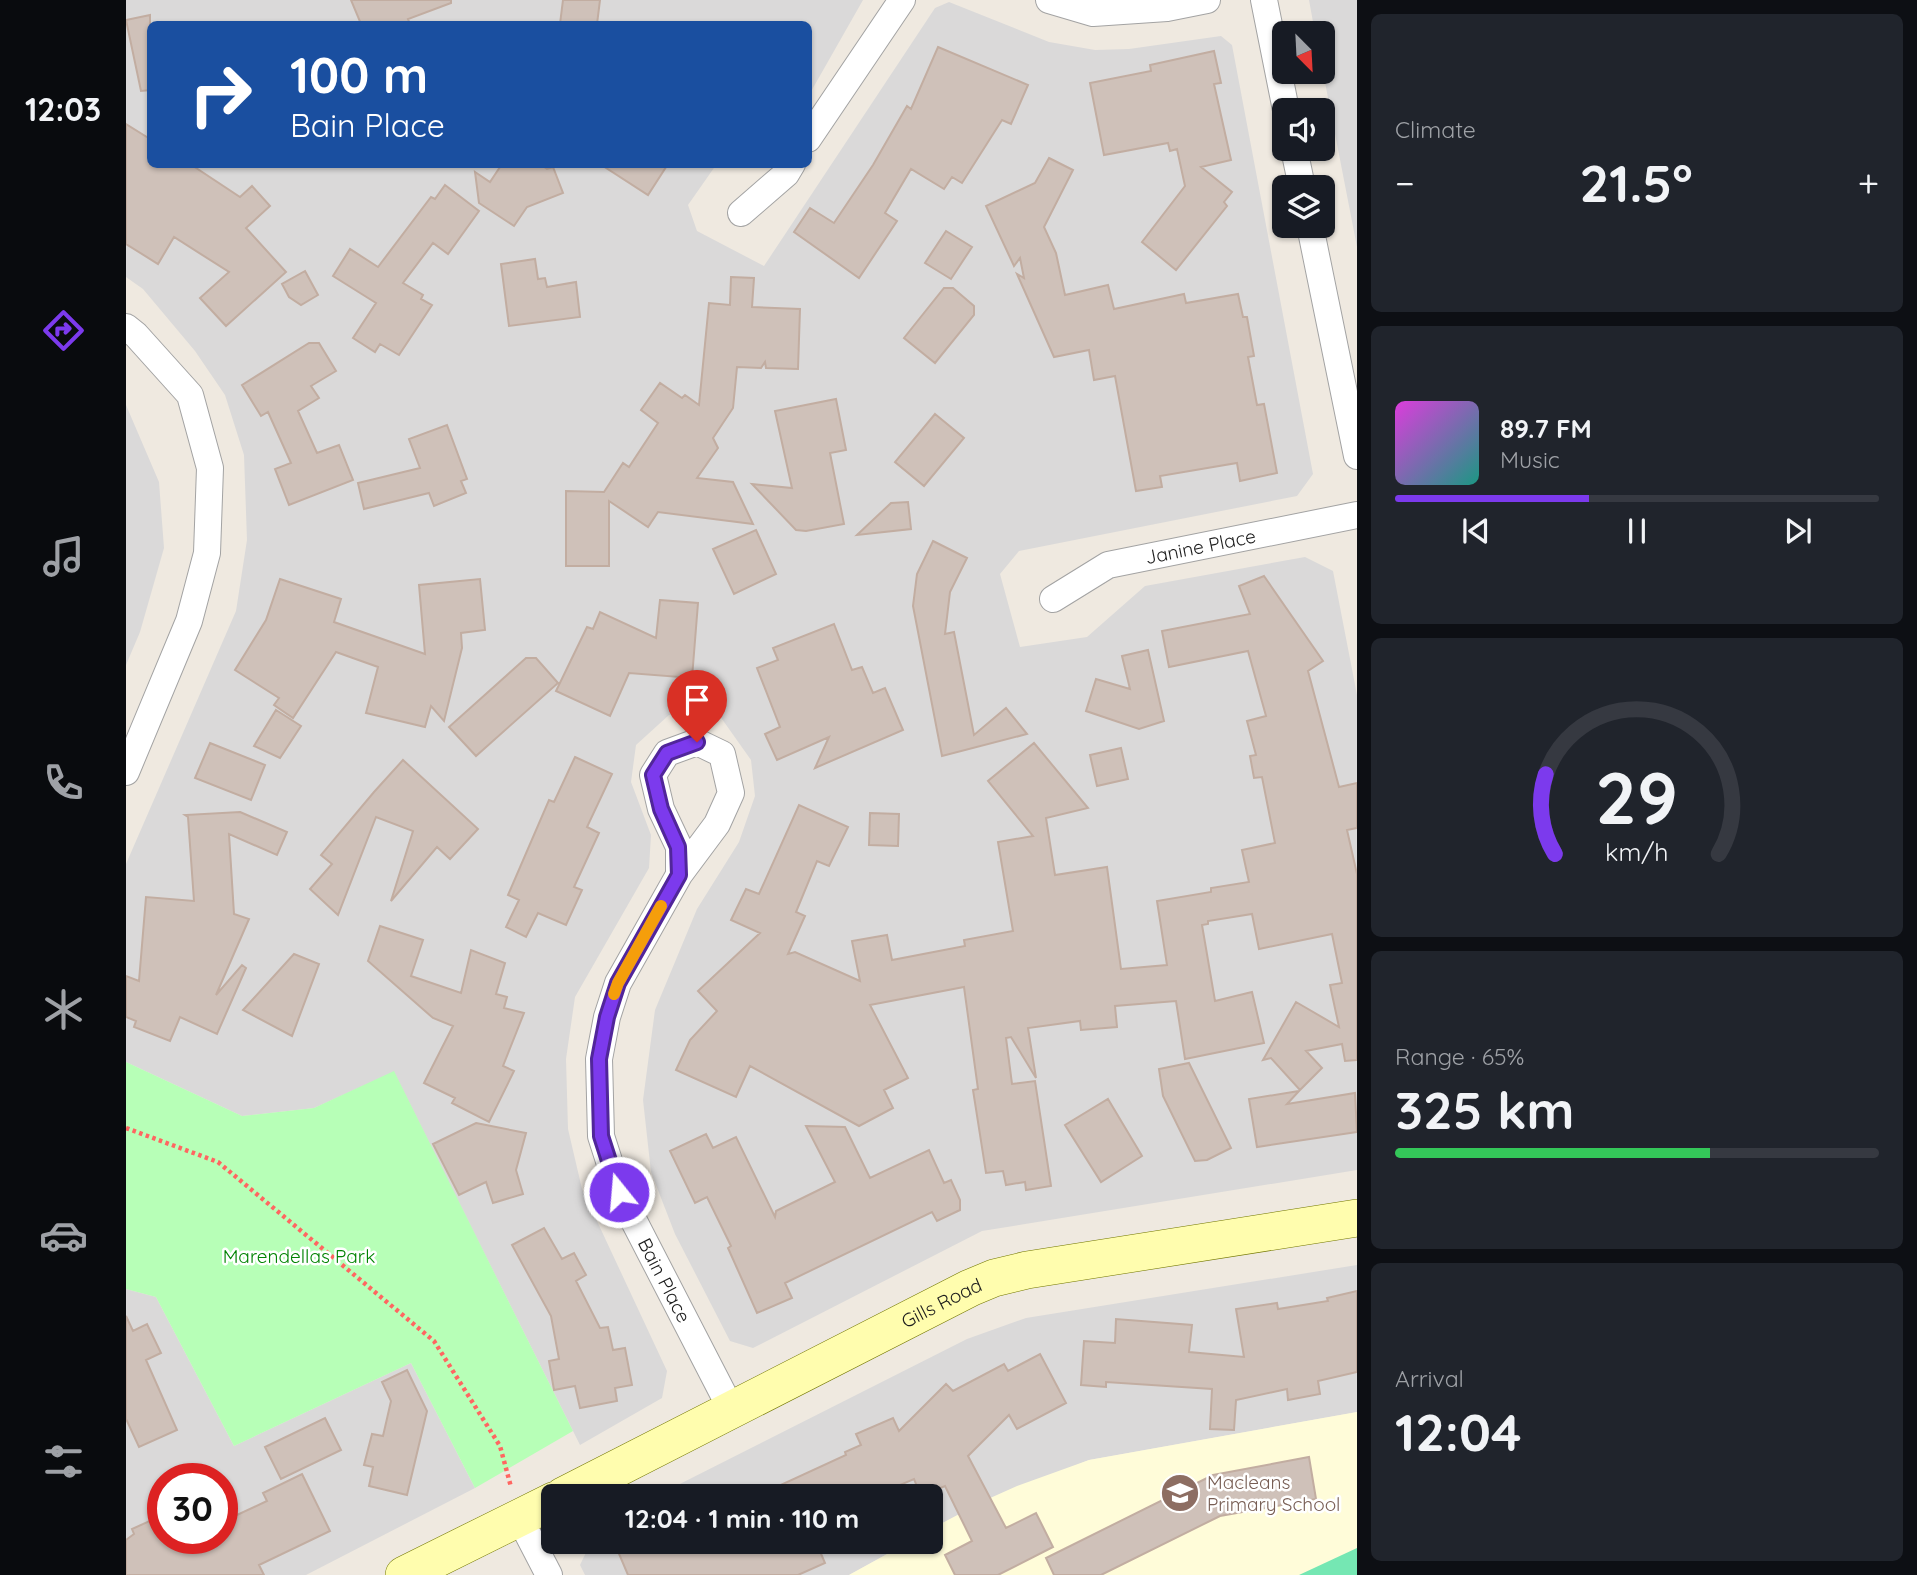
<!DOCTYPE html>
<html lang="en">
<head>
<meta charset="utf-8">
<style>
	body { margin:0; font-family:Quicksand,sans-serif; background:#20242c; color:#f1f3f6; height:100vh; display:flex; flex-direction:column; font-size:26px; white-space:nowrap }
	* { box-sizing:border-box; margin:0 }
	p { font-size:23px; color:#9ea1a6 }
	.icon { flex:none; width:38px; height:38px; fill:none; stroke:currentColor; stroke-width:2; stroke-linecap:round; stroke-linejoin:round }
	.map { position:relative; flex:1; overflow:hidden }
	.drawer { display:flex; flex-direction:column; gap:14px; padding:14px; background:#0d0f14; width:560px }
	.drawer>* { flex:none }
	.hud { position:absolute; left:21px; top:21px; width:665px; height:147px; border-radius:10px; box-shadow:0 2px 5px #0004; background:#1a4fa0; color:#fff; overflow:hidden }
	.needle { width:46px; rotate:156deg }
	.fabs { position:absolute; left:1146px; top:21px; display:grid; gap:14px }
	.fabs a { display:grid; place-items:center; width:63px; height:63px; border-radius:10px; background:#171b24; box-shadow:0 2px 5px #0004; font-size:35px }
	.speed { position:absolute; left:21px; top:1463px; display:flex; gap:14px; font-size:35px; font-weight:700; text-align:center }
	.speed>* { display:grid; place-content:center; width:91px; height:91px; border-radius:50%; background:#171b24; box-shadow:0 2px 5px #0004; line-height:1 }
	.speed .limit { border:10px solid #d22; background:#fff; color:#111 }
	.pin { position:absolute; display:grid; place-items:center; width:60px; height:60px; color:#fff; margin:-72px -30px; border-radius:50% 50% 50% 0; rotate:-45deg; box-shadow:0 0 7px #0007 }
	.pin .icon { rotate:45deg }
	.me { position:absolute; width:77px; margin:-38px; rotate:343deg; stroke-linejoin:round; filter:drop-shadow(0 0 5px #0008) }
	.turn { display:flex; align-items:center; gap:24px; height:147px; padding:0 28px; font-size:32px }
	.turn .icon { width:91px; height:91px; stroke-width:2.5 }
	.turn b { display:block; font-size:49px; line-height:60px }
	.big { font-size:52px; font-weight:700; line-height:1.1 }
	.drawer .card { flex:1; display:flex; flex-direction:column; justify-content:center; gap:10px; min-width:0; padding:0 24px; border-radius:10px; background:#20242c }
	.drawer .dial { align-items:center; gap:0 }
	.dial svg { height:182px; overflow:visible; fill:none; stroke:#363941; stroke-width:7; stroke-linecap:round; text-anchor:middle }
	.dial text { fill:#f1f3f6; stroke:none }
	.song { display:flex; align-items:center; gap:21px }
	.cover { width:84px; height:84px; border-radius:10px; background:linear-gradient(135deg,hsl(300 70% 55%),hsl(170 70% 35%)) }
	.played { height:7px; border-radius:4px; background:linear-gradient(90deg,#7c3aed 40%,#363941 40%) }
	.keys { display:flex; justify-content:space-around; direction:ltr }
	.heat { display:flex; justify-content:space-between; align-items:center; font-size:38px; direction:ltr }
	.charge { height:10px; border-radius:5px; background:linear-gradient(90deg,#34c759 65%,#363941 0) }
	.trip { position:absolute; left:415px; top:1484px; width:402px; height:70px; border-radius:10px; background:#171b24; box-shadow:0 2px 5px #0004; font-weight:700; line-height:70px; text-align:center }
	main { display:flex; flex:1; min-height:0 }
	.dock { display:flex; flex-direction:column; width:126px; justify-content:space-around; align-items:center; background:#090b0e; color:#9ea1a6 }
	.dock .icon { width:49px; height:49px }
	.dock .on { color:#7c3aed }
	.dock b { font-size:32px; color:#f1f3f6 }
	.map>svg:first-child { display:block }
</style>
</head>
<body>
<main>
<nav class="dock">
<b>12:03</b>
<svg class="icon on" aria-label="directions" viewBox="0 0 24 24"><path d="M12 3l9 9-9 9-9-9zM9 14v-3h6M13 9l2 2-2 2"/></svg>
<svg class="icon" aria-label="music" viewBox="0 0 24 24"><path d="M9 18V5l10-2v13"/><circle cx="6" cy="18" r="3"/><circle cx="16" cy="16" r="3"/></svg>
<svg class="icon" aria-label="phone" viewBox="0 0 24 24"><path d="M5 4h4l2 5-3 2q2 4 5 5l2-3 5 2v4C11 20 4 13 5 4z"/></svg>
<svg class="icon" aria-label="climate" viewBox="0 0 24 24"><path d="M12 3v18M4 7l16 10M4 17L20 7"/></svg>
<svg class="icon" aria-label="car" viewBox="0 0 24 24"><path d="M5 17H2v-5l4-1 3-4h7l3 4 3 1v5h-3M9 17h6M6 11h13"/><circle cx="7" cy="17" r="2"/><circle cx="17" cy="17" r="2"/></svg>
<svg class="icon" aria-label="filters" viewBox="0 0 24 24"><path d="M4 7h16M4 17h16"/><circle cx="9" cy="7" r="2"/><circle cx="15" cy="17" r="2"/></svg>
</nav>
<div class="map">
<svg width="1231" height="1575" viewBox="0 0 1231 1575">
	<rect width="100%" height="100%" fill="#efe9e0"/>
	<path fill="#dad9d9" fill-rule="evenodd" d="M0,0h737l-54,95 -1,-71h-658v140l566,1 -28,40 9,26 67,35 171,-258 14,-6 100,40 46,8 34,-1 92,-13 11,9 81,429 -16,22 -278,55 -19,23 20,73 67,-10 58,-51 160,-29 28,14 24,124v475l-375,61 -229,117 -23,-7 -55,-107 -24,-62 -8,-72 12,-90 42,-101 42,-67 16,-46 -4,-36 -34,-48 -48,3 -33,30 -5,37 20,53 -2,33 -74,129 -9,62 2,70 14,60 85,182 -5,27 -82,47 -186,-373 -80,36 -72,8 -116,-54v-198l110,-253 11,-71 -3,-85 -19,-60 -30,-44 -52,-62 -17,-12z
		M1183,0h48v247l-34,-175v-39h-8z
		M0,405l33,77 5,66 -24,84 -14,33z
		M1231,1265v147l-268,48 -112,45 -46,24v-33h-275l311,-157 59,-21z
		M0,1289l30,8 78,149 177,-83 64,125 -169,87h-180zM37,1479h59v59h-59z
		M465,1542h318l-60,33h-264l-5,-10z"/>
	<path fill="#fffcd9" d="M1231,1412v163h-508l60,-33h22v-13l57,-30 29,-13 72,-26z"/>
	<path fill="#b7ffb7" d="M0,1062l116,54 72,-8 80,-37 179,360 -98,57 -64,-125 -177,83 -78,-149 -30,-8z"/>
	<path fill="#75e7b3" d="M1231,1548v27h-58z"/>
	<path fill="#cfc1b9" stroke="#c2ada1" stroke-width="2" d="M225,0h100v3l-43,16 2,5h-49z
		M437,0h37l-3,24h-37z
		M24,15v75l-9,1 -15,-71z
		M812,47l90,38 -17,39 -9,-4 -40,63 -10,-6 -8,12 -33,-20 -26,44 12,8 -38,57 -65,-46 16,-24 24,15 39,-58 34,-59 4,3z
		M1088,51l7,32 -7,1 17,76 -30,7 31,25 -8,10 3,4 -51,64 -34,-28 43,-56 -8,-37 -7,2 -2,-8 -64,12 -14,-72 61,-12 -1,-6z
		M0,124l24,15v25h40l50,33 12,-11 18,20 -24,22 40,44 -60,54 -26,-28 29,-26 -55,-35 -16,27 -32,-20z
		M923,158l24,12 -29,57 12,26 9,42 43,-10 6,24 70,-15 2,9 52,-9 5,23h4l7,39 -6,1 9,48 7,-1 13,69 -37,8 -3,-18 -77,13 2,11 -26,4 -21,-115 -21,4 -5,-30 -35,7 -37,-83 7,4 -4,-20 -6,8 -28,-60 49,-23z
		M376,164h38l7,5 6,-2 10,26 -36,14 -13,19 -35,-23 -4,-31 15,10z
		M474,164h68l-20,31z
		M319,185l34,26 -31,43 -15,-11 -30,40 20,12 -2,4 11,6 -33,50 -19,-11 -5,8 -22,-14 23,-35 -43,-27 17,-27 28,18 53,-70 4,2z
		M820,231l26,16 -21,32 -26,-16z
		M409,259l3,20 7,-1 2,9 29,-5 4,35 -71,9 -8,-62z
		M179,271l13,24 -17,10 -12,-8 -7,-13z
		M605,277l23,1 -2,29 48,2 -2,60 -32,-1 -1,-6 -4,6 -24,-1 -4,41 -20,30 5,10 -21,30 36,4 20,42 -95,-12 -10,15 -39,-26v65h-43v-75l38,1 19,-29 6,4 29,-44 -17,-13 19,-27 22,15 3,-3 14,10 10,-102 21,2z
		M818,288h9l21,18v9l-39,48 -31,-25z
		M183,343h10l17,28 -25,15 8,12 -21,13 19,42 22,-8 14,35 -64,25 -14,-36 16,-6 -23,-51 -7,4 -19,-31z
		M710,399l10,51 -16,3 14,71 -38,7 -10,-1 -44,-46 40,4 -17,-77z
		M809,414l29,24 -40,48 -29,-24z
		M321,425l20,54 -6,2 5,12 -32,13 -5,-13 -65,16 -6,-26 62,-15 -11,-29z
		M782,502l3,27 -54,6 34,-32z
		M630,530l20,44 -42,20 -21,-45z
		M807,541l34,17 -17,34 -5,42 9,-2 20,103 32,-27 21,26 -85,22 -29,-150 4,-32z
		M1138,576l59,85 -15,10 31,116 18,-4v45l-10,2 10,44v186l-12,1 -3,-17 -36,7 16,17 -22,22 -29,-32 -8,2 33,-58 43,25 -9,-42 12,-2 -10,-49 -73,15 -7,-35 -44,7v3l-6,1 13,76 37,-9 12,51 -79,16 -9,-58 -61,5 2,21 -36,3 -1,-9 -52,7 8,50 -25,-41 -5,1 6,46 23,-3 16,105 -25,4 -1,-8 -19,3 -3,-14 -17,2 -13,-83 5,-1 -14,-102 -94,18 38,73 -24,12 9,18 -34,18 -109,-60 -14,31 -60,-27 14,-30 27,-29 -19,-20 62,-58 -29,-13 15,-31 13,5 40,-89 49,22 -19,39 -12,-5 -21,51 9,4 -17,38 7,-2 65,29 -8,-40 35,-6 5,25 73,-14 -1,-6 49,-9 -15,-89 35,-6 -45,-55 46,-38 54,65 -42,10 9,57 52,-8 14,102 46,-4 -10,-64 54,-9v-4l38,-6 -7,-32 33,-7 -13,-66 -8,1 -4,-22 6,-1 -9,-34 19,-5 -18,-65 -79,16 -7,-36 88,-17 -11,-28z
		M154,579l61,20 -7,23 91,32 -6,-69 61,-6 5,51 -24,3 1,15 -18,73 -13,-15 -6,21 -59,-14 12,-46 -42,-15 -43,66 -19,-13 5,-7 -44,-28 31,-50z
		M534,600l38,3 -6,75 -63,-5 -19,43 -54,-25 31,-64 6,2 7,-17 56,26z
		M708,624l18,46 10,-3 11,26 12,-5 18,42 -88,38 14,-31 -52,23 -12,-26 15,-7 -23,-59 21,-8 -5,-12z
		M1022,650l16,71 -25,8 -53,-18 10,-32 34,10 -8,-33z
		M400,658h10l22,25 -82,73 -27,-29z
		M150,710l25,16 -21,32 -26,-12z
		M84,743l55,22 -14,35 -56,-22z
		M995,748l7,31 -31,7 -7,-31z
		M449,757l37,17 -25,53 12,6 -25,54 8,3 -16,35 -28,-12 -12,24 -20,-10 13,-27 -11,-5 41,-95 5,2z
		M277,760l75,69 -28,30 -13,-12 -46,54 22,-70 -37,-14 -38,98 -28,-26 22,-25 -11,-9 53,-63z
		M114,812l47,20 -10,23 -48,-21 5,80 15,5 -33,76 26,-30 4,3 -29,66 -37,-17 -10,24 -36,-14 2,-6 -10,-4v-41l13,5 7,-84 48,4 -6,-84 -3,-2z
		M744,813l29,1 -1,32 -29,-1z
		M254,926l43,14 -12,36 50,17 10,-43 34,13 -9,31 11,3 -3,11 20,5 -21,53 11,5 -25,51 -37,-19 3,-5 -31,-15 29,-57 -20,-8 -65,-57z
		M168,954l25,10 -27,72 -49,-26z
		M1063,1063l42,85 -24,12 -12,1 -32,-65 -4,-27z
		M1173,1091l-12,13 68,-11 2,39 -100,15 -8,-48z
		M982,1099l34,57 -41,26 -36,-57z
		M350,1123l50,10 -10,37 7,24 -30,9 -7,-21 -27,13 -26,-51z
		M680,1126l39,1 25,51 59,-28 15,33 7,-3 9,20v10l-23,11 -5,-9 -147,71 7,15 -35,15 -29,-65 3,-2 -24,-49 -12,6 -25,-52 36,-17 7,14 23,-11 39,80 1,-6 59,-29z
		M418,1228l18,31 12,-6 12,22 -10,6 24,47 8,-1 5,23 12,-2 7,37 -17,3 2,13 -37,7 -5,-22 -21,4 -5,-29 10,-2 -8,-43 -39,-71z
		M1231,1291v81l-39,9 2,13 -32,6 -1,-11 -51,11 -2,30 -24,-1 2,-40 -106,-7v5l-25,-2 3,-44 31,2 1,-24 76,6 -3,27 55,5 -8,-48 41,-6 1,6 50,-8 -1,-3z
		M0,1316l7,15 14,-7 14,29 -15,7 31,70 -38,17 -13,-28z
		M914,1354l26,49 -49,26 -8,-14 -41,41 38,72 30,-15 17,34 -55,28h-43l-10,-20 27,-14 -27,-55 -24,10 -7,-17 -40,17h-117l89,-41 -1,-3 16,-7 -5,-11 37,-16 6,13 47,-47 7,7 51,-27 4,7z
		M281,1370l20,41 -20,84 -38,-9 4,-19 -9,-2 8,-31 11,2 8,-35 -9,-19z
		M199,1418l16,32 -60,29 -16,-32z
		M1183,1457l7,42 -96,17 -119,59h-47l-8,-17 167,-83z
		M176,1474l28,57 -71,34 5,10h-138v-35l8,-6 -2,-5 31,-14v23h59v-16l45,-21 -4,-8z
		M488,1542h202l9,21 -27,12h-170z"/>
	<g fill="none" stroke-linecap="round" stroke-linejoin="round">
		<g stroke="#a3a3a3" stroke-width="28">
			<g id="street">
				<path d="M923,0l44,13 74,-5 40,-8"/>
				<path d="M1138,0l22,110"/>
				<path d="M682,139l94,-139"/>
				<path d="M1168,149l8,38"/>
				<path d="M615,213l45,-39 6,-10"/>
				<path d="M1184,226l47,230"/>
				<path d="M0,327l10,8 54,60 20,73 -3,85 -18,68 -63,151"/>
				<path id="s1" d="M927,599l55,-34 249,-50"/>
				<path id="s2" d="M553,875l38,-51 14,-31 -9,-39 -25,-12 -30,11 -14,22 8,34 18,38v28l-61,108 -11,34 -8,42 2,77 18,56 112,217"/>
				<path d="M394,1519l29,56"/>
			</g>
		</g>
		<g stroke="#727600" stroke-width="38">
			<g id="secondary">
				<path id="s3" d="M437,1496l407,-208 24,-10 33,-8 330,-52"/>
				<path d="M278,1575l149,-74"/>
			</g>
		</g>
		<path stroke="#ff6661" stroke-width="4.5" stroke-dasharray="3.5 3.5" stroke-linecap="butt" d="M0,1128l92,34 216,179 66,105 11,41"/>
		<use href="#street" stroke="#fff" stroke-width="26"/>
		<use href="#secondary" stroke="#fffdae" stroke-width="37"/>
	</g>
	<g fill="none" stroke-linecap="round" stroke-linejoin="round">
		<g stroke="#51269a" stroke-width="18">
			<path id="route" d="M493,1192l-18,-56 -2,-77 8,-42 11,-34 61,-108 -1,-28 -17,-38 -8,-34 14,-22 30,-11"/>
		</g>
		<use href="#route" stroke="#7c3aed" stroke-width="12"/>
		<path stroke="#f59e0b" stroke-width="12" d="M488,994l4,-11 43,-77"/>
	</g>
	<defs>
		<g id="school-disc" transform="scale(2.0125)"><circle r="9.5" fill="#8d6e63" stroke="#fff"/><path d="M0-5L7-2L0 1L-7-2ZM-4 1L0 2.5L4 1V4Q0 6-4 4Z" fill="#fff"/></g>
	</defs>
	<g fill-rule="evenodd">
		<use href="#school-disc" x="1054" y="1493"/>
	</g>
	<g text-anchor="middle" dominant-baseline="central" stroke-width="5" stroke-linejoin="round" paint-order="stroke">
		<g font-size="19" fill="#1c1c1c" stroke="#fff">
			<text stroke="none"><textPath href="#s1" startOffset="159">Janine Place</textPath></text>
			<text stroke="none"><textPath href="#s2" startOffset="766">Bain Place</textPath></text>
			<text stroke="none"><textPath href="#s3" startOffset="425">Gills Road</textPath></text>
		</g>
		<g font-size="19" fill="#008302" stroke="#fff">
			<text x="173" y="1256">Marendellas Park</text>
		</g>
		<g font-size="19" fill="#785e54" stroke="#fff" text-anchor="start">
			<text x="1081" y="1482">Macleans<tspan x="1081" dy="22">Primary School</tspan></text>
		</g>
	</g>
</svg>
<div class="fabs">
<a><svg class="needle" viewBox="-14 -14 28 28"><path d="M0-13l5 13h-10z" fill="#e53935"/><path d="M0 13l5-13h-10z" fill="#9ea1a6"/></svg></a>
<a><svg class="icon" aria-label="sound" viewBox="0 0 24 24"><path d="M4 9h4l5-4v14l-5-4H4zM17 9q2 3 0 6"/></svg></a>
<a><svg class="icon" aria-label="layers" viewBox="0 0 24 24"><path d="M12 4l9 5-9 5-9-5zM3 14l9 5 9-5"/></svg></a>
</div>
<div class="speed"><div class="limit">30</div></div>
<div class="pin" style="left:571px;top:742px;background:#d93025"><svg class="icon" aria-label="arrive" viewBox="0 0 24 24"><path d="M6 21V4h12l-3 4 3 4H6"/></svg></div>
<svg class="me" style="left:493px;top:1192px" viewBox="-20 -20 40 40"><circle r="17" fill="#7c3aed" stroke="#fff" stroke-width="3"/><path d="M0-11L8 9 0 5-8 9z" fill="#fff"/></svg>
<div class="trip">12:04 · 1 min · 110 m</div>
<div class="hud">
<div class="turn"><svg class="icon" aria-label="right" viewBox="0 0 24 24"><path d="M7 20v-9h11M14 6l5 5-5 5"/></svg><div><b>100 m</b>Bain Place</div></div>
</div>
</div>
<section class="drawer">
<div class="card"><p>Climate</p>
<div class="heat"><a>−</a><b class="big">21.5°</b><a>+</a></div>
</div>
<div class="card">
<div class="song"><i class="cover"></i><div><b>89.7 FM</b><p>Music</p></div></div>
<div class="played"></div>
<div class="keys"><svg class="icon" aria-label="previous" viewBox="0 0 24 24"><path d="M18 5L8 12l10 7zM5 5v14"/></svg><svg class="icon" aria-label="pause" viewBox="0 0 24 24"><path d="M8 5v14M16 5v14"/></svg><svg class="icon" aria-label="next" viewBox="0 0 24 24"><path d="M6 5l10 7-10 7zM19 5v14"/></svg></div>
</div>
<div class="card dial"><svg viewBox="0 0 100 80">
<path d="M14 69A42 42 0 1 1 86 69"/>
<path d="M14 69A42 42 0 0 1 10 34" stroke="#7c3aed"/>
<text x="50" y="56" font-size="32" font-weight="700">29</text>
<text x="50" y="72" font-size="11">km/h</text>
</svg></div>
<div class="card"><p>Range · 65%</p><b class="big">325 km</b><div class="charge"></div></div>
<div class="card"><p>Arrival</p><b class="big">12:04</b></div>
</section>
</main>
</body>
</html>
